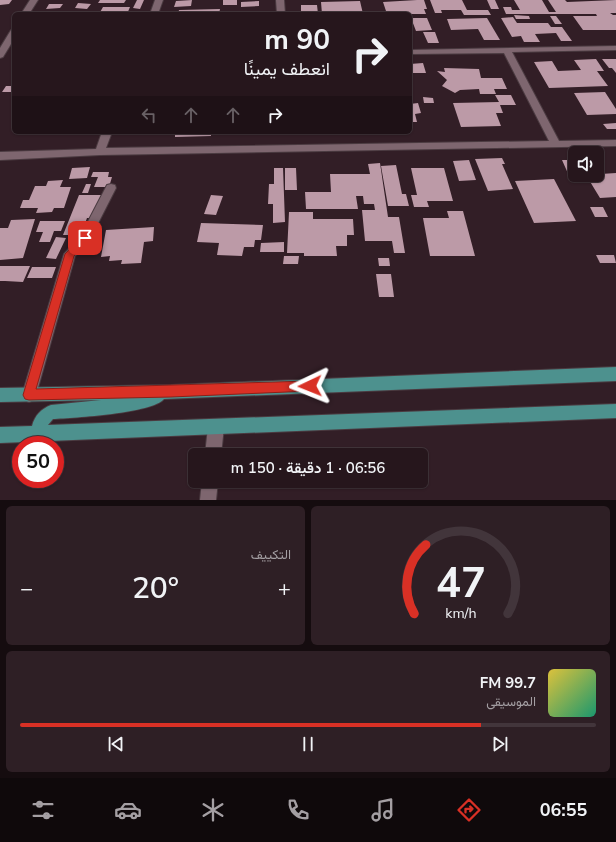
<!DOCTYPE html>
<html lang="ar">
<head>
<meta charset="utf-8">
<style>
	body { margin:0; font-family:"Nunito Sans",Vazirmatn,sans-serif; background:#2e1f25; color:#f1f3f6; direction:rtl; height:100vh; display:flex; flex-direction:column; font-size:15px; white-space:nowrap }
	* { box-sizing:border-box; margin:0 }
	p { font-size:13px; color:#a49fa3 }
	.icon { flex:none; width:22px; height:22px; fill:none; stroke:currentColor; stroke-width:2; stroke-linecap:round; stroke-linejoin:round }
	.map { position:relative; height:500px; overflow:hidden; direction:ltr }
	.details { display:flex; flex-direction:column; gap:6px; padding:6px; background:#150c0f; flex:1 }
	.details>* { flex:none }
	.hud { position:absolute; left:12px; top:12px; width:400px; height:122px; border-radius:6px; box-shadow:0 1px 3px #0004,0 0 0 1px #42353b; direction:rtl; background:#26161c; color:#f1f3f6; overflow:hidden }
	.fabs { position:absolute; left:568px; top:146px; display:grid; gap:8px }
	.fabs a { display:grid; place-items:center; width:36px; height:36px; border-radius:6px; background:#26161c; box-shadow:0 1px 3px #0004,0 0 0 1px #42353b; font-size:20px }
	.speed { position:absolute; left:12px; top:436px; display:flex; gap:8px; font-size:20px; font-weight:700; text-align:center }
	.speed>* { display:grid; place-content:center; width:52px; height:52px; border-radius:50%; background:#26161c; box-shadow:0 1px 3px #0004,0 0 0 1px #42353b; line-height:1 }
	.speed .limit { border:6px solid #d22; background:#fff; color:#111 }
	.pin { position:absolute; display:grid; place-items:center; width:34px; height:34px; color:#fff; margin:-17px; border-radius:8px; box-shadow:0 2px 6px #0006 }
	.me { position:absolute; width:44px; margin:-22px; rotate:268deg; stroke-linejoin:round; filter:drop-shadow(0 0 3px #0008) }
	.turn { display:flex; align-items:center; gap:14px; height:84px; padding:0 16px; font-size:18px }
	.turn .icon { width:52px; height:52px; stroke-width:2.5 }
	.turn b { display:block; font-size:28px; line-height:34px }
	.lanes { display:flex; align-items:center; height:38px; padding:0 16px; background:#0003; justify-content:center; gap:20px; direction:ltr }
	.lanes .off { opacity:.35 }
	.big { font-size:30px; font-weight:600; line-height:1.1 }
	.details .card { flex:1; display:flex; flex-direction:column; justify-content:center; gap:6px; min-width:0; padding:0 14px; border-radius:6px; background:#2e1f25 }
	.details .dial { align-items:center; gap:0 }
	.dial svg { height:104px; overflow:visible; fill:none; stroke:#42353b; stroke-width:7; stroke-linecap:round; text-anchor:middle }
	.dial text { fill:#f1f3f6; stroke:none }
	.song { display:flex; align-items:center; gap:12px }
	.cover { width:48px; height:48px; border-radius:6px; background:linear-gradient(135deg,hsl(50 70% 55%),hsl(160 70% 35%)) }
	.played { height:4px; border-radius:2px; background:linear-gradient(90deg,#d93025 80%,#42353b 80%) }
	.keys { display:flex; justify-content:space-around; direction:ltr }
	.heat { display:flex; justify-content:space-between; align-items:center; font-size:22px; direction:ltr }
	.details .tiles { flex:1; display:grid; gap:6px; grid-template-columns:1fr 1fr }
	.card:last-child { grid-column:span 2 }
	.trip { position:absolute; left:188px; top:448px; width:240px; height:40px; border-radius:6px; background:#26161c; box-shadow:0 1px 3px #0004,0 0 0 1px #42353b; font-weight:600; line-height:40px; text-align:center; direction:rtl }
	.tabs { display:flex; height:64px; justify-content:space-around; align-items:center; background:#0f090b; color:#a49fa3 }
	.tabs .icon { width:28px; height:28px }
	.tabs .active { color:#d93025 }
	.tabs b { font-size:18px; color:#f1f3f6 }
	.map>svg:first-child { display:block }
</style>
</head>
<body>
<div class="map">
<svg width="616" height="500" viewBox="0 0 616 500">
	<rect width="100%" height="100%" fill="#321e26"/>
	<path fill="#bc9aa7" d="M0,0h12l-3,4 -9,1z
		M100,0h26l-2,3h-26z
		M137,0h7l-4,9 -7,-1z
		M192,0l-1,6 -17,1 2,-6z
		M223,0h14v5h-14z
		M417,0h7l3,9h-3l2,5h-39l-4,-12z
		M430,0h32l5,10h21l3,5h-27l-3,-5h-20l1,3h-7z
		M487,0h8l4,9h-8z
		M514,0h28l7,12h7l-8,-12h17l2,2 49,-2v13h-6l3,2h3v15h-33l-10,-14h24l-1,-2h-90l-3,-7h8l1,3h8z
		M259,1v5l-18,1v-5z
		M360,1l3,13h-41l-1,-12z
		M78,3l13,1 -4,5 -12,-1z
		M49,4h14l-3,4 -14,1z
		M301,5h16l1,9h-17z
		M103,7h27l-3,7h-28z
		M220,9l-1,5h-41l1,-4z
		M239,11h25l-1,3h-25z
		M514,15l15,1 1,3h-14z
		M550,16h6l6,8h-7z
		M513,17l4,6h31l3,4h11l10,14h-11l-5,-8 -21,1 5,8h-16l-3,-6 -9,1 -11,-19z
		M411,18h16l5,12 -16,1z
		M487,18l13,22h-16l-6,-11 -27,1 -4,-11z
		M423,32h12l4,11h-11z
		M596,59l8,12h-7l11,15 -59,2 -15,-26 18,-1 6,10 23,-1 -7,-10z
		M602,59h14v14l-4,-5h-3z
		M423,63l3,10h-15l-1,-9z
		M444,68l35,1 2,9h21l5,11h-13l2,5h-16l-1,-5 -19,1 -5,3 -13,-7 5,-6 -10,-9 8,1z
		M6,86h8v6h-12z
		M605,92l11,17v5l-29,1 -13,-22z
		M495,95h16l5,10h-16l3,8h-7l5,13 -40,1 -8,-24 46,-1z
		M423,97l10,1 1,5h-10z
		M418,103l3,10 -6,1 2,8h-7v-18z
		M616,123v6h-9l-4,-5z
		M175,132h36v4l-36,1z
		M292,132h33l1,2 -34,1z
		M502,158l3,6h-3l11,25 -25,2 -13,-32z
		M469,160l7,20 -17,1 -6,-20z
		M562,160h13v15h8l1,2 -14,1z
		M380,163l8,54h11l6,36h-11l-2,-12h-27l-3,-31h13l-1,-6h-10l-1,-8h-7l2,13h-52l-1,-17h26l-1,-18h40l-2,-10z
		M396,165l6,29h4l3,12h-21l-7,-40z
		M90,167l-3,11 -18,1 3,-11z
		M274,168h9l2,54 -12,1v-19h-5l1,-20h5z
		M285,168h11l1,22h-12z
		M411,168h33l9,33h-26l2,6h-15l-3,-12h6z
		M93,172h16l-1,5h4l-3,10h-15l4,-10h-7z
		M616,173v24l-16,1 -14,-23z
		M554,179l22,42 -42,2 -19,-42z
		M63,180l-3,7h11l-7,21h-10l-2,4 -16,1 2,-5h-18l3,-8h6l6,-14h11l2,-5z
		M86,184h5l-3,9h-6z
		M79,195h23l-8,23h-7l-6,17h-18z
		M211,195l12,1 -7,19 -12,-1z
		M590,207h13l5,10h-13z
		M447,211h16l12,45h-45l-7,-38h26z
		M289,212h24v7h40l1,16h-7v11h-11l1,10h-33v-3h-17z
		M35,219l-12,39 -23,2v-32h8l3,-8z
		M40,221h25l-4,10h-7l-4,11h-11l4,-10h-7z
		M201,223l62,2 -2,15h-6l-1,7h-10l-2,9 -25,-1 2,-12 -22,-1z
		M154,227l-1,14 -9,1 -3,21 -20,1 1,-4 -13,1 1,-5 -9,1 5,-27z
		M56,237l10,1 -10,21 -10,-1z
		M284,242v10h-24l1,-9z
		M596,255h18l2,8h-16z
		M284,256h15l-1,8h-15z
		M378,258h11l1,8h-11z
		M0,266h30l-7,16 -18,-1h-5z
		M32,267h24l-4,11h-25z
		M376,274h15l3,23h-15z"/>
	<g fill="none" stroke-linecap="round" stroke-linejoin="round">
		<g stroke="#4b3b41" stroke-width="2">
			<path id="minor" d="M30,0h8l-9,14h-8z
				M155,0h8l-5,14h-8z
				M276,0h8l1,14h-8z
				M11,30h3v9l-11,18 -3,1v-10z
				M616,46v4l-104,2 47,89 57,-1v6l-516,9 -100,5v-8l96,-3 6,-17h10l-6,16 443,-7 -45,-88 -94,1v-4z
				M111,184l4,1 1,3 -27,53 -14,15 -39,139 -2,5 -5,2 -5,-2 -2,-5 42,-141 17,-19 26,-50z
				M216,419l5,3 3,5 -3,28h-16l3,-28 3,-5z
				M202,481h16l-2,19h-16z"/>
		</g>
		<g stroke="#4b3b41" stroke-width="2">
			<path id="major" d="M616,367v14l-452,18c-11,14 -90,19 -111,20l-5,6 568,-21v14l-616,25v-16l32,-1c3,-11 9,-17 19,-21l50,-5 -101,2v-14l171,-3z"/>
		</g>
		<use href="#minor" fill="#7e666f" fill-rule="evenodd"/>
		<use href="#major" fill="#4d918e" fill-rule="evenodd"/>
	</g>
	<path fill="#d93025" stroke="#8d1f18" d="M85,234l4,4 -15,18 -38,133 274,-8 4,1 1,4 -1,4 -4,1 -139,6 -142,3 -4,-1 -2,-4 42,-141 17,-18z"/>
</svg>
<div class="fabs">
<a><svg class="icon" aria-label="sound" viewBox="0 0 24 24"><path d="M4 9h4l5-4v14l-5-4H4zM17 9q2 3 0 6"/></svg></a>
</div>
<div class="speed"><div class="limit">50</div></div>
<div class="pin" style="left:85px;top:238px;background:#d93025"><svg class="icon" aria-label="arrive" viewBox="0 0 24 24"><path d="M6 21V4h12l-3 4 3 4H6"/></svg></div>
<svg class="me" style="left:310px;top:386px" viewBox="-20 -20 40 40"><path d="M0-17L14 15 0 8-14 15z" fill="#d93025" stroke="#fff" stroke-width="4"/></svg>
<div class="trip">06:56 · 1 دقيقة · 150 m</div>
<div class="hud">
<div class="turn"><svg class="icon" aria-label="right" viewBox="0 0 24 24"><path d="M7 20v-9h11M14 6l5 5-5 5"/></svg><div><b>90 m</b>انعطف يمينًا</div></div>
<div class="lanes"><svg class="icon off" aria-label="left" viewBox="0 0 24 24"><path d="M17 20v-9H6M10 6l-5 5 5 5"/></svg><svg class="icon off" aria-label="ahead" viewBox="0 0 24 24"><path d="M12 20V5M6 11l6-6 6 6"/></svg><svg class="icon off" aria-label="ahead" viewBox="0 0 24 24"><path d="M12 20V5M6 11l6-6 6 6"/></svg><svg class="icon" aria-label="right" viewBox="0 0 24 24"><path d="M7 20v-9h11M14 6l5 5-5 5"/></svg></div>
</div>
</div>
<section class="details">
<div class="tiles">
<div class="card dial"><svg viewBox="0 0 100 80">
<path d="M14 69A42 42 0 1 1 86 69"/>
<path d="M14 69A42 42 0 0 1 23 16" stroke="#d93025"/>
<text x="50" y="56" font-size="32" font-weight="700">47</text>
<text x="50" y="72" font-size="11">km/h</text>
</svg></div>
<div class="card"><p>التكييف</p>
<div class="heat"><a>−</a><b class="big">20°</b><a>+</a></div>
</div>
<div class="card">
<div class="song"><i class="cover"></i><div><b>99.7 FM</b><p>الموسيقى</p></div></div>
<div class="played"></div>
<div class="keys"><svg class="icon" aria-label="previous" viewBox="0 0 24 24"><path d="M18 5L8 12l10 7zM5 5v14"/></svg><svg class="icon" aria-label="pause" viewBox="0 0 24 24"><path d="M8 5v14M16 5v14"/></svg><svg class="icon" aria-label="next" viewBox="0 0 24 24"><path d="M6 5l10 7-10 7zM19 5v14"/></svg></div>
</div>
</div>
</section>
<nav class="tabs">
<b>06:55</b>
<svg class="icon active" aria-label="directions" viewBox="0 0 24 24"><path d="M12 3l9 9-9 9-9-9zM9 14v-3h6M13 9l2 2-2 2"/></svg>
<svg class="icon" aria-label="music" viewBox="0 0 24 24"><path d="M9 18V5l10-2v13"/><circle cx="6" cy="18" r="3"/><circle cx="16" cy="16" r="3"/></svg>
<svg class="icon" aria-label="phone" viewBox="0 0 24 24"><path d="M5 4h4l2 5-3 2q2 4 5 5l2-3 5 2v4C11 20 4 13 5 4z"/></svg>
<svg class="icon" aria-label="climate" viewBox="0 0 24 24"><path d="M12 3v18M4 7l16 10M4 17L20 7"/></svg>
<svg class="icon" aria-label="car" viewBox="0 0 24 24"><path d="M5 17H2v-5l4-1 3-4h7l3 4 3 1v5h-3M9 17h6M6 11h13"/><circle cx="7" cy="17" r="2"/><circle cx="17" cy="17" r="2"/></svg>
<svg class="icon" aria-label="filters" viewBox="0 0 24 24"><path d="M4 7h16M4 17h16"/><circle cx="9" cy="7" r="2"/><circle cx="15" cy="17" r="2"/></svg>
</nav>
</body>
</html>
